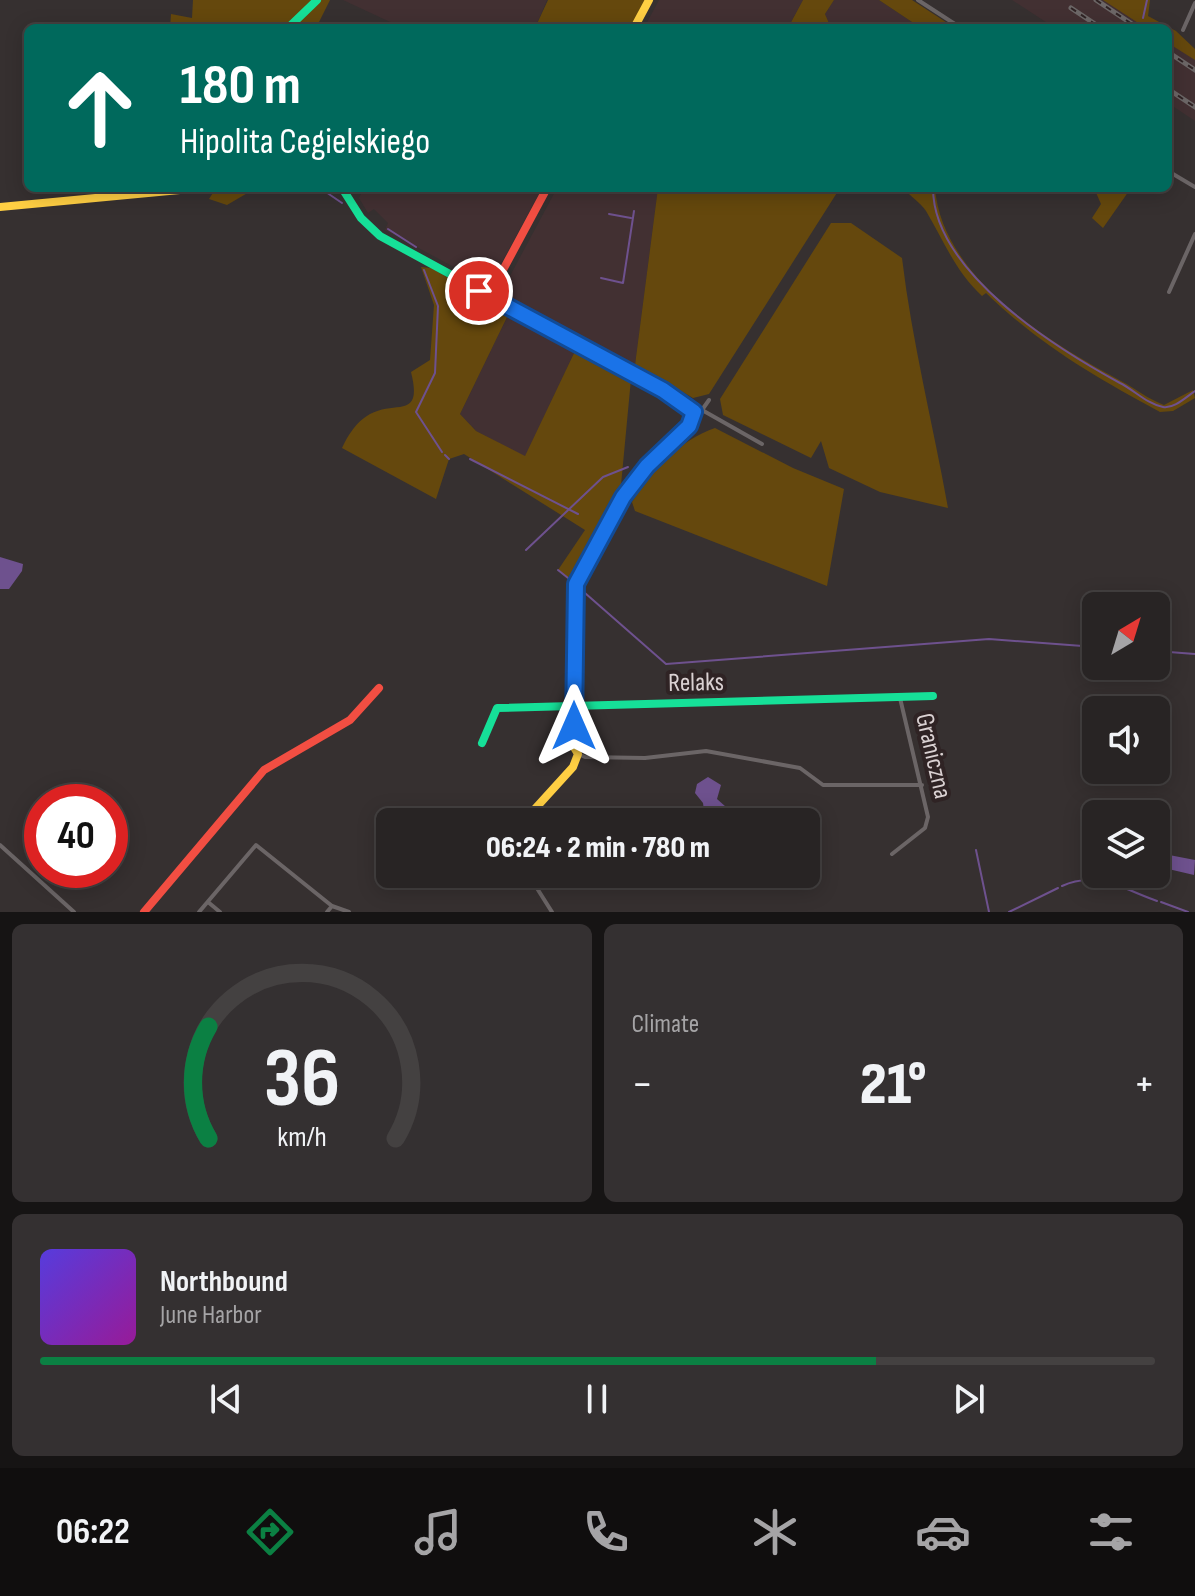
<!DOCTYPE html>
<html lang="en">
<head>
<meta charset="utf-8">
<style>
	body { margin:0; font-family:"Sofia Sans Condensed",sans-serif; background:#343031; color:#f1f3f6; height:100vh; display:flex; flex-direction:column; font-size:30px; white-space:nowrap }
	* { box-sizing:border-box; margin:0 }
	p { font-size:26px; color:#a5a4a6 }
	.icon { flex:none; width:44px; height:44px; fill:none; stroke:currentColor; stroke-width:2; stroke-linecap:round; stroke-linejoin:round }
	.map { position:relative; height:912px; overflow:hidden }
	.panel { display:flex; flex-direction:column; gap:12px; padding:12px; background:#161414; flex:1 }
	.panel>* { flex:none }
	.banner { position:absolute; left:24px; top:24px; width:1148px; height:168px; border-radius:12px; box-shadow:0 4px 20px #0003,0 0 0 2px #444141; background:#00695c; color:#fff; overflow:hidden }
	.needle { width:52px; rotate:38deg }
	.tools { position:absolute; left:1082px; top:592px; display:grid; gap:16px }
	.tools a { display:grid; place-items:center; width:88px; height:88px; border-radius:12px; background:#282424; box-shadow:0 4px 20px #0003,0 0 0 2px #444141; font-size:40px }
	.speed { position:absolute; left:24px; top:784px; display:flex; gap:16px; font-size:40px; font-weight:700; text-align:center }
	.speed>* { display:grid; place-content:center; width:104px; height:104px; border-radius:50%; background:#282424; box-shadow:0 4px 20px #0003,0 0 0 2px #444141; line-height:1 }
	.speed .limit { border:12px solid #d22; background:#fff; color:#111 }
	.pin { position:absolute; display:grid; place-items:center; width:68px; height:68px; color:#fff; margin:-34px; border:4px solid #fff; border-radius:50%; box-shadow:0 2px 8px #0007 }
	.me { position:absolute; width:88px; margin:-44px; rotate:0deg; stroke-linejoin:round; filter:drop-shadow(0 0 6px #0008) }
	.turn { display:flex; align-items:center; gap:28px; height:168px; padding:0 24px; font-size:36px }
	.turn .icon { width:104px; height:104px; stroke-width:2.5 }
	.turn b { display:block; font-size:56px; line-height:68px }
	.big { font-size:60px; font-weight:800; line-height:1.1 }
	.panel .tile { flex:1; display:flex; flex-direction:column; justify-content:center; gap:12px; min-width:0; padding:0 28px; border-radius:12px; background:#343031 }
	.panel .dial { align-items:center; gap:0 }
	.dial svg { height:208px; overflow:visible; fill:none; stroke:#444141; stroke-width:7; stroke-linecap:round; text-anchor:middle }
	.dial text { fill:#f1f3f6; stroke:none }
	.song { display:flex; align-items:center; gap:24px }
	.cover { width:96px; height:96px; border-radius:12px; background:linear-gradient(135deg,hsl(250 70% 55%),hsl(300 70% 35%)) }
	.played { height:8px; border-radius:4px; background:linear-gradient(90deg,#0b8043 75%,#444141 75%) }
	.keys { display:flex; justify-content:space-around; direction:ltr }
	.heat { display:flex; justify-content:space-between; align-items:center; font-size:44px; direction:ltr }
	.panel .tiles { flex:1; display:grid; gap:12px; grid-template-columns:1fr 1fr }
	.tile:last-child { grid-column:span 2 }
	.trip { position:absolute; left:376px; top:808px; width:444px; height:80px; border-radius:12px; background:#282424; box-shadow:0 4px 20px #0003,0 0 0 2px #444141; font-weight:800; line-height:80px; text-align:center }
	.menu { display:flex; height:128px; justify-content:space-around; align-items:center; background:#100e0e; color:#a5a4a6 }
	.menu .icon { width:56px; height:56px }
	.menu .selected { color:#0b8043 }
	.menu b { font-size:36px; color:#f1f3f6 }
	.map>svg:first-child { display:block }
</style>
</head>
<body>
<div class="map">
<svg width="1195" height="912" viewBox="0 0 1195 912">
	<rect width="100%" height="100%" fill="#363030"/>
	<path fill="#423032" d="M343,0h204l-12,28h-132z
		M659,0h144l-15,28h-144z
		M834,0h45l42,28h-90l-6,-14z
		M1012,0h95l42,28h-94z
		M1168,41l27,18v62l-27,-18z
		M364,188h178l-45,83 -17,10 -95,-51 3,-7 -14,-14 -6,4 -9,-15z
		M557,188h101l-23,177 -131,-71 -1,-5z
		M509,313l67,36 -51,108 -49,-26 -16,-17z"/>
	<path fill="#65480d" d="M193,0h137l-14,28h-146l1,-14 21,4z
		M548,0h98l-15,28h-96z
		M803,0h31l-9,14 6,14h-43z
		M879,0h33l43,28h-34z
		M1103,0h47l-2,16 28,15 19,18v11l-27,-17v-15h-22z
		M216,188h40l-29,17 -18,-6z
		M658,188h182l-131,206 -16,4 -58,-33z
		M903,188h32c7,90 115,155 186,193 15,8 27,18 43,24l29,-15 2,8 -22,13 -13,1c-65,-35 -120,-67 -174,-119l-4,3c-27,-25 -38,-55 -56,-85 -6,-9 -16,-15 -23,-23z
		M1094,188h37l-28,40 -11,-10 9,-14z
		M831,223h20l51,35c10,84 31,166 46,250l-68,-16 -51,-24 -8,-27 -10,17 -88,-43 -3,-16z
		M421,267l10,1 78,45 -49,101 16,17 49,25 51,-107 55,30 -10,106 -52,94 -11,-9 27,-40 -121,-76 -15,5 -13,40 -94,-51c6,-13 14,-26 28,-34 26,-14 53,6 41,-42l19,-12 4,-55z
		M715,428l78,40 51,21 -17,97 -192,-75 -3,-9c19,-33 47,-61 83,-74z"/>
	<path fill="#6e518e" d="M0,557l23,7 -1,7 -13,18h-9z
		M708,777l13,8 -4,14 9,8v9l-5,6 -16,-4 -2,-15 -8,-10 2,-9z
		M1164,854l31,6 -1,15 -30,-7z"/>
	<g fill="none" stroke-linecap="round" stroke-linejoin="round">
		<path stroke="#6e518e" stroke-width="2" d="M1143,18l4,-18
			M320,188l22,15
			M663,188l2,2
			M933,188c0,84 123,160 187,195 14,7 27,21 43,24 11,2 23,-10 32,-16
			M609,214l22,4
			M388,229l28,18
			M424,270l14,36 -3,67 -19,39 26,40
			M601,278l22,5 11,-72
			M445,455l4,4
			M470,459l108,55
			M526,550l77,-73 25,-10
			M558,570l15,12
			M577,586l89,78 323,-25 107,8
			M1156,651l39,3
			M976,850l13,62
			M1062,886c34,-16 61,3 95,15
			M1161,902l27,10
			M1009,912l49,-24"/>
		<path stroke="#6b6566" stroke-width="4" d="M918,0l43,28
			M1183,30l12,-27
			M1168,171l27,16
			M1169,292l26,-58
			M702,410l7,-10
			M694,412l8,-2 60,34
			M578,754l7,3 60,1 61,-7 94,17 23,17h99
			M0,845l74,67
			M892,854l33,-26 3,-11 -28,-119
			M528,874l24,38
			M208,902l12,10
			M199,912l57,-67 76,61
			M327,912l5,-6 17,6"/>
		<path stroke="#16e098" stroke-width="8" d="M288,28l29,-28
			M342,188l19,30 19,18 283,154 31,22c-9,29 -41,47 -59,70 -23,30 -40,63 -57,96l-4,12 -1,111
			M482,743l15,-35 436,-12"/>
		<path stroke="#ffcf43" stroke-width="8" d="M634,28l15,-28
			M0,207l201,-19
			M523,822l50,-55 5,-13 -5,-8v-45"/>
		<path stroke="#f24e42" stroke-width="8" d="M489,296l58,-108
			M144,912l120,-142 86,-50 29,-32"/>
		<g stroke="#6c6767" stroke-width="5">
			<path id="rail" d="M1096,0l42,28
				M1071,8l30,20
				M1168,52l27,18
				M1168,89l27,18"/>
		</g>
		<use href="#rail" stroke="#2f2324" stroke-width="2" stroke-dasharray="6" stroke-linecap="butt"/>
	</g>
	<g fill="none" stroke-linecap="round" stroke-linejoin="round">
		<g stroke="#114b97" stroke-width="20">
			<path id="route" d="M479,291l184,99 31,22 -5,14 -42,40 -24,31 -47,87 -2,142"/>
		</g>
		<use href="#route" stroke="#1a73e8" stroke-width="14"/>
	</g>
	<g text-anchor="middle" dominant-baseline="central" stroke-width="8" stroke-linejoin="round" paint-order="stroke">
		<g font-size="26" fill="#dad1d2" stroke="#2f2324">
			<text transform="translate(696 683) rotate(-1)">Relaks</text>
			<text transform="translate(933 756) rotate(77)">Graniczna</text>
		</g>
	</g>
</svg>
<div class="tools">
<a><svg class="needle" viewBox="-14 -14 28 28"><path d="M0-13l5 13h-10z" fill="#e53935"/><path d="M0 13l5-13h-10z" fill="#a5a4a6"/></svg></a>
<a><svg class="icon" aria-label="sound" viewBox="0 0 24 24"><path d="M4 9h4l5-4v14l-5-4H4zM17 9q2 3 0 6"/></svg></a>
<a><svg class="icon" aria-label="layers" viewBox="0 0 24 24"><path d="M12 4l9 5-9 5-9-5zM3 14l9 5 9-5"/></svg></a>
</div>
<div class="speed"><div class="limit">40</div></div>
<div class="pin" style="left:479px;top:291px;background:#d93025"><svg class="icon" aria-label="arrive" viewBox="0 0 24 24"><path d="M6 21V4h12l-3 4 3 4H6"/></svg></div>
<svg class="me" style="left:574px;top:726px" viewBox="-20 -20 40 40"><path d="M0-17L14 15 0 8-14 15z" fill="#1a73e8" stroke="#fff" stroke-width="4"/></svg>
<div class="trip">06:24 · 2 min · 780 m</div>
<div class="banner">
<div class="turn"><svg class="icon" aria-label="ahead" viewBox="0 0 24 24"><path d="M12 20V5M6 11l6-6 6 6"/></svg><div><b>180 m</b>Hipolita Cegielskiego</div></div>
</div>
</div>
<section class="panel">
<div class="tiles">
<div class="tile dial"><svg viewBox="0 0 100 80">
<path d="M14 69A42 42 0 1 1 86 69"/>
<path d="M14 69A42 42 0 0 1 14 26" stroke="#0b8043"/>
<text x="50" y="56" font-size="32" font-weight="700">36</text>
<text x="50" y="72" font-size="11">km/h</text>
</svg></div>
<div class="tile"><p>Climate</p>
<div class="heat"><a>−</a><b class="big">21°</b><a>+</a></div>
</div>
<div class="tile">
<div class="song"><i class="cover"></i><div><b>Northbound</b><p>June Harbor</p></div></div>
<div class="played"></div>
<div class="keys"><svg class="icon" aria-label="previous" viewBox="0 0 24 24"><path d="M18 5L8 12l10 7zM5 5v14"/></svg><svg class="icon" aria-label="pause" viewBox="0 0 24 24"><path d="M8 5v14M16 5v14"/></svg><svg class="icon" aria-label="next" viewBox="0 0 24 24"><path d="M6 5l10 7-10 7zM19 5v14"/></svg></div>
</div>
</div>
</section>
<nav class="menu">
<b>06:22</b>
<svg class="icon selected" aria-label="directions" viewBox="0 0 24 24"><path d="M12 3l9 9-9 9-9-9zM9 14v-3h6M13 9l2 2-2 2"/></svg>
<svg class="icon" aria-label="music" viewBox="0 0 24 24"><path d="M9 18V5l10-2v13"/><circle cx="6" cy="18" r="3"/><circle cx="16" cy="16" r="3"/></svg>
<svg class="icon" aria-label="phone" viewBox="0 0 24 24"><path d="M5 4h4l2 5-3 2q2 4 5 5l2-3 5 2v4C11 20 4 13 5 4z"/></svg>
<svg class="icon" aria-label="climate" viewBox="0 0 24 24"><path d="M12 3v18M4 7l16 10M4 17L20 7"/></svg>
<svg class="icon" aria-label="car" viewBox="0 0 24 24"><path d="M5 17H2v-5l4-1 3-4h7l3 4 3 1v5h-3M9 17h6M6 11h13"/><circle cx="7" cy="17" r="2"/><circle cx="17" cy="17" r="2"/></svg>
<svg class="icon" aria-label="filters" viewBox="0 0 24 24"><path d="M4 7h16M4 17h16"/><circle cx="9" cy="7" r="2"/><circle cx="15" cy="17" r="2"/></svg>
</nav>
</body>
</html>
